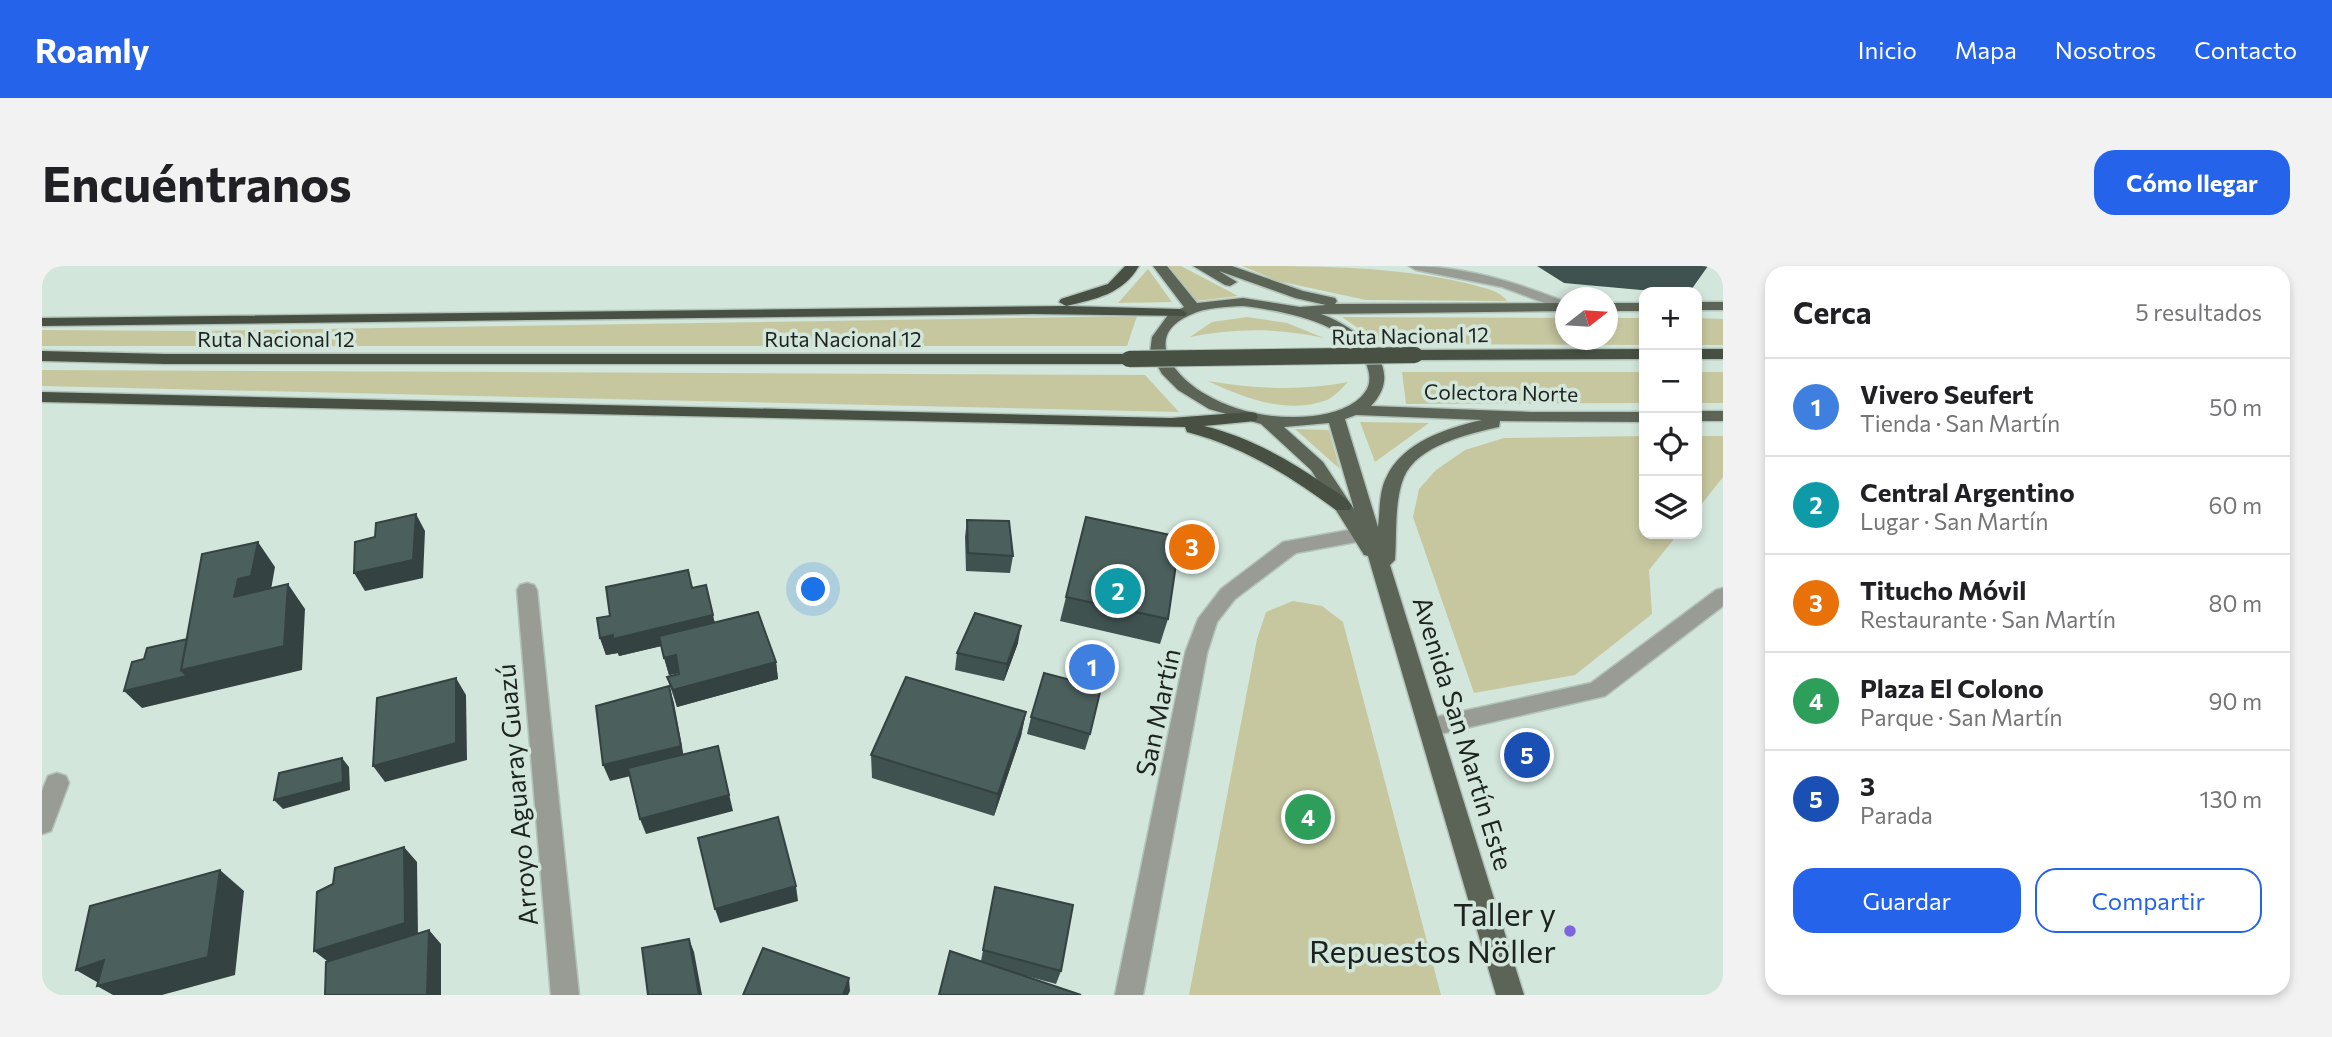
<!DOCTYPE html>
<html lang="es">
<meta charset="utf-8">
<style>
:root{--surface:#fff;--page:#f2f2f2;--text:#202124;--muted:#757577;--line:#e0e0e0;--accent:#2563eb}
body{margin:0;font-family:Commissioner,sans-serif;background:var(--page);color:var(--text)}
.controls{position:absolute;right:21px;top:21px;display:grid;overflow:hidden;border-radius:14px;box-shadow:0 4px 10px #0003}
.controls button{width:63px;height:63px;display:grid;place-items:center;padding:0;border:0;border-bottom:2px solid var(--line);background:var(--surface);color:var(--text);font:35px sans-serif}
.compass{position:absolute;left:1513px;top:21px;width:63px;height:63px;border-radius:50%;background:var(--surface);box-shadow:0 4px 10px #0003;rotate:73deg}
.you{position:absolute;left:772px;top:324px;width:24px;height:24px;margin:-18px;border:5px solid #fff;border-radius:50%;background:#1a73e8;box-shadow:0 0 0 10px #1a73e833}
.badge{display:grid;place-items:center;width:46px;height:46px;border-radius:50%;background:var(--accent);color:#fff;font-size:23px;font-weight:700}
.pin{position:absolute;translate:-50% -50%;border:4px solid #fff;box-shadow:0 2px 7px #0006}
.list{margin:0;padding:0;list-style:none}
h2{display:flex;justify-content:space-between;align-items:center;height:91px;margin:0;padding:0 28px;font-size:30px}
h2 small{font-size:23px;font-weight:400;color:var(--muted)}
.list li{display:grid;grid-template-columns:46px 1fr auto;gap:21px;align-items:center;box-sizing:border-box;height:98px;padding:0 28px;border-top:2px solid var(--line)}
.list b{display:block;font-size:26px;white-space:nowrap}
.list p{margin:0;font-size:23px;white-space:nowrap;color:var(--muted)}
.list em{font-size:23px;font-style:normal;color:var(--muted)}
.actions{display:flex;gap:14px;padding:21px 28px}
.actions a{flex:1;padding:16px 0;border:2px solid var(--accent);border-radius:21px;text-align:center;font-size:24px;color:var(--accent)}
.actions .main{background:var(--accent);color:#fff}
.icon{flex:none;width:38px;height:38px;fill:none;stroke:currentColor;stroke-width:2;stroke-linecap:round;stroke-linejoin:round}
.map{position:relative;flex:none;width:1681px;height:729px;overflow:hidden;border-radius:21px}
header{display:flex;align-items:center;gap:42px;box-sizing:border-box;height:98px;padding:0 35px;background:var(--accent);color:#fff}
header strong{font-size:33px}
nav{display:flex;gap:38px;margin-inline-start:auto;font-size:24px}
.intro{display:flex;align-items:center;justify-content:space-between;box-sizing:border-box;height:168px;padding:0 42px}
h1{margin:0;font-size:49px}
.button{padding:18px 32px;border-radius:21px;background:var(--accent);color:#fff;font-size:24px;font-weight:700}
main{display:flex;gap:42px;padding:0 42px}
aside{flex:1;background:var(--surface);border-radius:21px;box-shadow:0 4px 10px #0003}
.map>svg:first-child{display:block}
.green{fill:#c6c79f}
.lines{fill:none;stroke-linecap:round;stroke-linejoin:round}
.minor-casing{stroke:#b2c3b9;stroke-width:3}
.major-casing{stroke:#b2c3b9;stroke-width:3}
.highway-casing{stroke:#b2c3b9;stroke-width:3}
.minor{fill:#989c95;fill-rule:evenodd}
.major{fill:#5c6457;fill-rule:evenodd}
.highway{fill:#475042;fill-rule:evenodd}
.highway-bridge-casing{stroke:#b2c3b9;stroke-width:18;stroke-linecap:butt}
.highway-bridge{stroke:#475042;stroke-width:16}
.wall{fill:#405250}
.shaded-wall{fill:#344241}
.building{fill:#4b5f5d;stroke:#344241;stroke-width:2}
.poi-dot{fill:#7f64df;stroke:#d3e6db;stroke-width:2.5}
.labels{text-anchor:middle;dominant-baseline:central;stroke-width:7;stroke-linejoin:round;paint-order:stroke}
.far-street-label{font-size:21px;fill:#1d2420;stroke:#d3e6db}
.street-label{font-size:26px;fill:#1d2420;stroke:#d3e6db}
.near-poi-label{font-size:32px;fill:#1d2420;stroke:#d3e6db;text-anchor:end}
</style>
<header>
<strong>Roamly</strong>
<nav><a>Inicio</a><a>Mapa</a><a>Nosotros</a><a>Contacto</a></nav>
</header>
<div class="intro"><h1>Encuéntranos</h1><a class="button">Cómo llegar</a></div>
<main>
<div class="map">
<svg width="1681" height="729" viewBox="0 0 1681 729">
<rect width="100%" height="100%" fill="#d3e6db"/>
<path class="green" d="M 1123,0 L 1139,0 L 1196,30 L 1154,35 Z
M 1200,0 C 1278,0 1356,0 1432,19 C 1445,23 1457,24 1465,35 L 1324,34 L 1236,15 Z
M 1106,3 L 1130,36 L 1076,37 Z
M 1095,50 L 1085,80 L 0,80 L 0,64 L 156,65 Z
M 1205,51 L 1245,57 L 1282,72 C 1237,62 1193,62 1148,71 L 1170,56 Z
M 1300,51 L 1523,52 L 1524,74 L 1566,74 L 1566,52 L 1602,52 L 1602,79 L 1339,78 Z
M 1655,52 L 1681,53 L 1681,79 L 1655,79 Z
M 0,104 L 1103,109 L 1137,146 L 0,120 Z
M 1360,106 L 1602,106 L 1602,137 L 1364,138 Z
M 1655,106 L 1681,106 L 1681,137 L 1655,137 Z
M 1166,115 C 1213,123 1259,125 1306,116 C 1300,122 1292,131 1285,134 C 1245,149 1202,132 1166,115 Z
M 1318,156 L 1387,157 L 1333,196 Z
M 1253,163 L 1287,164 L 1298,203 Z
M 1602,170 L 1602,268 L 1636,268 L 1607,304 L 1610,348 L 1533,409 L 1432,427 L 1371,251 L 1377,223 L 1394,204 L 1423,184 L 1462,172 Z
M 1655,170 L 1681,170 L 1681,211 L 1655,244 Z
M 1251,335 L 1280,340 L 1301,356 L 1399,729 L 1147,729 L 1215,373 L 1224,346 Z"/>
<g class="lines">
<g class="minor-casing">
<path id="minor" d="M 1367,0 C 1422,0 1473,16 1524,36 L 1524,45 L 1460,21 L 1374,4 Z
M 1318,262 L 1325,264 L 1328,269 L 1325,274 L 1254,287 L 1193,333 L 1175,356 L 1165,387 L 1101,729 L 1073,729 L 1143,387 L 1156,353 L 1179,323 L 1241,276 Z
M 485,317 L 492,319 L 495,324 L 537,729 L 509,729 L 475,324 L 478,319 Z
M 1681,322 L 1681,340 L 1563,430 L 1389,470 L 1381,468 L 1378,461 L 1381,454 L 1389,452 L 1549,417 L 1674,324 Z
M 15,507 L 24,510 L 27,517 L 9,565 L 0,568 L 0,525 L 6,510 Z"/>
</g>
<g class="major-casing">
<path id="major" d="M 1111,0 L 1125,0 L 1155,37 L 1201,32 L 1258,41 L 1284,39 L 1253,32 L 1177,5 L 1195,16 L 1188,20 L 1183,19 L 1151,0 L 1190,0 L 1261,25 L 1293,32 L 1295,35 L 1293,38 L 1524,37 L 1524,45 L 1279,48 C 1315,61 1367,101 1329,140 L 1489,146 L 1602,146 L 1602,156 L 1458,155 L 1457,161 C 1426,168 1376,179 1362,211 C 1352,235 1355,269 1353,294 L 1348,299 L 1482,729 L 1454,729 L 1326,290 L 1322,289 L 1269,204 L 1219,158 L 1167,143 L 1136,124 L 1120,108 L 1108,86 L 1110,71 L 1126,49 L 1142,41 ZM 1201,40 C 1240,45 1311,56 1325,100 C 1328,109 1329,118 1323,126 C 1313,141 1289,148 1271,150 C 1234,154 1195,147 1163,128 C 1132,110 1100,70 1148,49 C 1165,41 1183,41 1201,40 ZM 1314,149 L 1315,149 L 1440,154 C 1405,162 1360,176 1344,212 C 1337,226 1338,245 1336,261 L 1303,153 ZM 1287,157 L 1312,243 L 1281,196 L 1242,161 Z
M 1655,36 L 1681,36 L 1681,44 L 1655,44 Z
M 1566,37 L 1602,37 L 1602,45 L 1566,45 Z
M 1655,145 L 1681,145 L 1681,155 L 1655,155 Z"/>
</g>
<g class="highway-casing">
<path id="highway" d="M 1083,0 L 1097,0 C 1081,28 1054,33 1024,40 L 1138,43 L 1145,47 L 1143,50 L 991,48 L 0,60 L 0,52 L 1024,40 L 1017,36 L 1019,33 L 1066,18 Z
M 1602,83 L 1602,93 L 1373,94 L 1365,89 L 1373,84 Z
M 1655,83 L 1681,83 L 1681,93 L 1655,93 Z
M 0,85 L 123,88 L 1087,88 L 1095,93 L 1087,98 L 123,98 L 0,95 Z
M 0,126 L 1129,152 L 1208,146 L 1214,147 L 1216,151 L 1214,155 L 1162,160 C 1207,171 1246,193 1285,220 C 1293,225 1304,231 1310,240 L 1308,244 L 1294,244 C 1248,210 1202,181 1145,166 L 1143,161 L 0,136 Z"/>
</g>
<use href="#minor" class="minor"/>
<use href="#major" class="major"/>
<use href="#highway" class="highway"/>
<g class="highway-bridge-casing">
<path id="highway-bridge" d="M 1087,93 L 1373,89"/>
</g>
<use href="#highway-bridge" class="highway-bridge"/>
</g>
<path class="wall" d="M 1495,0 L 1666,0 L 1649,24 L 1599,24 L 1522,17 Z
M 925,254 L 971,290 L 968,307 L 924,305 L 923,271 Z
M 650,322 L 673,356 L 734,396 L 736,413 L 635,441 L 625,411 L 637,408 L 637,407 L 627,409 L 619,380 L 577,390 L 576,387 L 564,389 L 558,372 L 568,350 Z
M 1024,331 L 1126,353 L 1118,378 L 1018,355 Z
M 976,377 L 962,415 L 913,404 L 915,387 Z
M 984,446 L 979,470 L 952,550 L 830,512 L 829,489 Z
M 989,451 L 1048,468 L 1043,484 L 985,468 Z
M 953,621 L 1019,705 L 1014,718 L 977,708 L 939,695 Z"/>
<path class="shaded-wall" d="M 374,248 L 383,265 L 381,312 L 323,325 L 312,307 Z
M 216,276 L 233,301 L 227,335 L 192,331 L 196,313 Z
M 246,318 L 263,343 L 260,404 L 100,442 L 82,425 L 139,404 Z
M 671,349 L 675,367 L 577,390 L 576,387 L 564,389 L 558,372 Z
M 979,360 L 976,377 L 962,415 L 965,398 Z
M 634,389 L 638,407 L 627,409 L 622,392 Z
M 734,396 L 736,413 L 635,441 L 631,424 Z
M 414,412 L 424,429 L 425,494 L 343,516 L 331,500 Z
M 627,420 L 632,437 L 643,497 L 568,515 L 561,499 Z
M 984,446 L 979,470 L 952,550 L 956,528 Z
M 676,480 L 691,545 L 604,568 L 598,553 Z
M 300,492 L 307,501 L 308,524 L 241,543 L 232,534 Z
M 362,581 L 375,596 L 376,671 L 289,698 L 272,685 Z
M 178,604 L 202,625 L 193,709 L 120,729 L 71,729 L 55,720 L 60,719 L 34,704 L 62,694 Z
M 754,620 L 756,635 L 678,657 L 673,643 Z
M 387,664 L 399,678 L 399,729 L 385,729 Z
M 647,673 L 652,686 L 660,729 L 657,729 Z
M 807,712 L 808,725 L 806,729 L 801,729 Z"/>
<path class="building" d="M 374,248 L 371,294 L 312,307 L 313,276 L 333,271 L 334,257 Z
M 1044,251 L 1138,271 L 1126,353 L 1024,331 Z
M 925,254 L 967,255 L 971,290 L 926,287 Z
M 216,276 L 209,310 L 196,313 L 192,331 L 246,318 L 242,380 L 139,404 L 160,288 Z
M 646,304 L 650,322 L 664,319 L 671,349 L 571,373 L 571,369 L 558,372 L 555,352 L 568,350 L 564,321 Z
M 716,346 L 734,396 L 631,424 L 625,411 L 637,408 L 634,389 L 622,392 L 617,370 Z
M 933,347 L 979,360 L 965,398 L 915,387 Z
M 145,373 L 139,404 L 145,410 L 82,425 L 90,396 L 102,393 L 105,382 Z
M 1002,407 L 1059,422 L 1048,468 L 989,451 Z
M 864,411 L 984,446 L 956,528 L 829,489 Z
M 414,412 L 414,477 L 331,500 L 335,432 Z
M 627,420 L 639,480 L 561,499 L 554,440 Z
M 676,480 L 687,529 L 598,553 L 586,502 Z
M 300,492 L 301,516 L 232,534 L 237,507 Z
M 736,551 L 754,620 L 673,643 L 656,572 Z
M 362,581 L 363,657 L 272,685 L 275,626 L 291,618 L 293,602 Z
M 178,604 L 166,691 L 55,720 L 62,694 L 34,704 L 48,640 Z
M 953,621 L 1031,639 L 1019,705 L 941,684 Z
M 387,664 L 385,729 L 283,729 L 284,696 Z
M 647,673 L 657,729 L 606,729 L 600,682 Z
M 721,682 L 807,712 L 801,729 L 701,729 Z
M 908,685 L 1039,729 L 897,729 Z"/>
<circle class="poi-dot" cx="1528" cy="665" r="7"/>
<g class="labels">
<g class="far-street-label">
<text transform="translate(1368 69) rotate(-1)">Ruta Nacional 12</text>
<text x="234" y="72">Ruta Nacional 12</text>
<text x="801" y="72">Ruta Nacional 12</text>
<text transform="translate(1459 126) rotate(1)">Colectora Norte</text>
</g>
<g class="street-label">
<text transform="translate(1115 446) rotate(-78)">San Martín</text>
<text transform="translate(1422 467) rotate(73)">Avenida San Martín Este</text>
<text transform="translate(474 529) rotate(-95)">Arroyo Aguaray Guazú</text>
</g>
<g class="near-poi-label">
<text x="1514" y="647">Taller y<tspan x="1514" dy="37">Repuestos Nöller</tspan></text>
</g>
</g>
</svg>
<div class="controls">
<button>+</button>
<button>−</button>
<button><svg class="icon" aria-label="locate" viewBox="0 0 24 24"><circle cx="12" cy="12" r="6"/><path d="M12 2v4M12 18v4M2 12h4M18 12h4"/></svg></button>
<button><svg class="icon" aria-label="layers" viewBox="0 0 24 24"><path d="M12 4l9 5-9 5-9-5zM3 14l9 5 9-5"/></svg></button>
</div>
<svg class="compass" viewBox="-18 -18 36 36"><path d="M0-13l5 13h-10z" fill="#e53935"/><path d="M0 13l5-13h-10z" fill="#757577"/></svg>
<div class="you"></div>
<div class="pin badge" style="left:1050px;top:401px;background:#3f7fe0">1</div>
<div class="pin badge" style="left:1076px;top:325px;background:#0f9aa8">2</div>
<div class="pin badge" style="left:1150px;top:281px;background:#e8710a">3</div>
<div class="pin badge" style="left:1266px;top:551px;background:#2e9e5b">4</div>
<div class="pin badge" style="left:1485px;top:489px;background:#1a4fb4">5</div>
</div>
<aside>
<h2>Cerca<small>5 resultados</small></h2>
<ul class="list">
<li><span class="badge" style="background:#3f7fe0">1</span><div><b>Vivero Seufert</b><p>Tienda · San Martín</p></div><em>50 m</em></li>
<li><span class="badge" style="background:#0f9aa8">2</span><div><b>Central Argentino</b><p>Lugar · San Martín</p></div><em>60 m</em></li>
<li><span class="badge" style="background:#e8710a">3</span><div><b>Titucho Móvil</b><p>Restaurante · San Martín</p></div><em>80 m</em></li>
<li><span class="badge" style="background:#2e9e5b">4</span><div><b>Plaza El Colono</b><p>Parque · San Martín</p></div><em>90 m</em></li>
<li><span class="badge" style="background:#1a4fb4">5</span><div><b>3</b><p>Parada</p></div><em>130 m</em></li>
</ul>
<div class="actions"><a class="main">Guardar</a><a>Compartir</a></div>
</aside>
</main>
